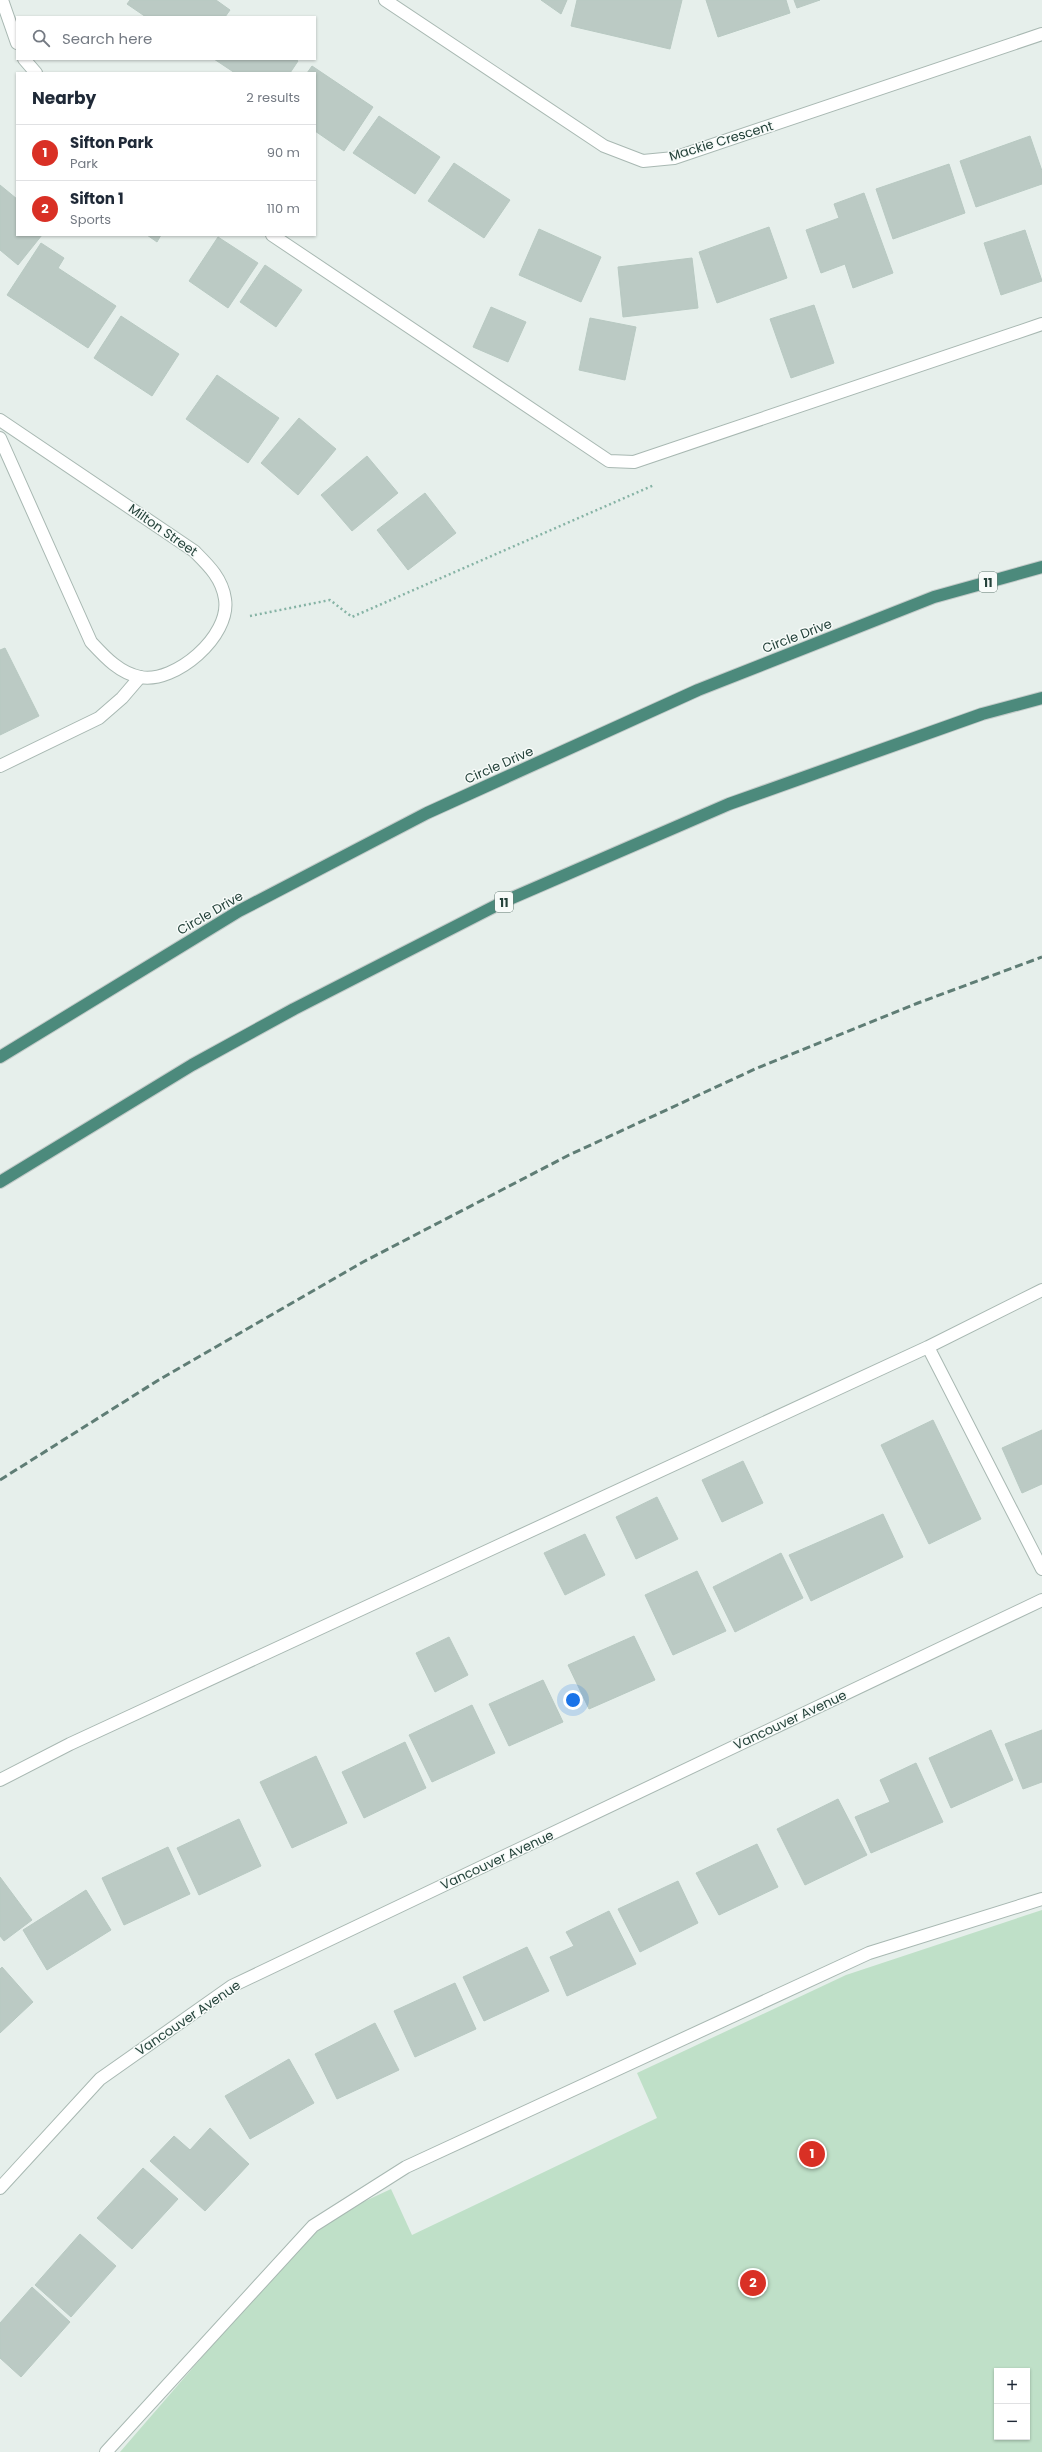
<!DOCTYPE html>
<meta charset="utf-8">
<style>
:root{--surface:#fff;--page:#f2f2f3;--text:#1f2937;--muted:#747a83;--line:#e0e1e3;--accent:#d93025}
body{margin:0;font-family:Poppins,sans-serif;background:var(--page);color:var(--text)}
.controls{position:absolute;right:12px;bottom:12px;display:grid;overflow:hidden;border-radius:0px;box-shadow:0 1px 3px #0004}
.controls button{width:36px;height:36px;display:grid;place-items:center;padding:0;border:0;border-bottom:1px solid var(--line);background:var(--surface);color:var(--text);font:20px sans-serif}
.you{position:absolute;left:573px;top:1700px;width:14px;height:14px;margin:-10px;border:3px solid #fff;border-radius:50%;background:#1a73e8;box-shadow:0 0 0 6px #1a73e833}
.badge{display:grid;place-items:center;width:26px;height:26px;border-radius:50%;background:var(--accent);color:#fff;font-size:13px;font-weight:700}
.pin{position:absolute;translate:-50% -50%;border:2px solid #fff;box-shadow:0 1px 4px #0006}
.list{margin:0;padding:0;list-style:none}
h2{display:flex;justify-content:space-between;align-items:center;height:52px;margin:0;padding:0 16px;font-size:17px}
h2 small{font-size:13px;font-weight:400;color:var(--muted)}
.list li{display:grid;grid-template-columns:26px 1fr auto;gap:12px;align-items:center;box-sizing:border-box;height:56px;padding:0 16px;border-top:1px solid var(--line)}
.list b{display:block;font-size:15px;white-space:nowrap}
.list p{margin:0;font-size:13px;white-space:nowrap;color:var(--muted)}
.list em{font-size:13px;font-style:normal;color:var(--muted)}
.icon{flex:none;width:22px;height:22px;fill:none;stroke:currentColor;stroke-width:2;stroke-linecap:round;stroke-linejoin:round}
.map{position:relative;flex:none;width:1042px;height:2452px;overflow:hidden}
.search{position:absolute;background:var(--surface);box-shadow:0 1px 3px #0004;left:16px;top:16px;width:300px;height:44px;display:flex;align-items:center;gap:10px;box-sizing:border-box;padding:0 14px;border-radius:0px;color:var(--muted);font-size:15px}
.panel{position:absolute;background:var(--surface);box-shadow:0 1px 3px #0004;left:16px;top:72px;width:300px;height:164px;border-radius:0px}
.map>svg:first-child{display:block}
.green{fill:#bfe0c8;fill-rule:evenodd}
.building{fill:#bbcac4;stroke:#b8c9c2}
.lines{fill:none;stroke-linecap:round;stroke-linejoin:round}
.service-casing{stroke:#a8b8b2;stroke-width:14}
.minor-casing{stroke:#a8b8b2;stroke-width:14}
.trunk-casing{stroke:#c2cac8;stroke-width:14}
.path{stroke:#86b3a5;stroke-width:2.5;stroke-dasharray:2 3;stroke-linecap:butt}
.service{stroke:#fff;stroke-width:12}
.minor{stroke:#fff;stroke-width:12}
.trunk{stroke:#4c8a7c;stroke-width:12}
.rail{stroke:#5f7d75;stroke-width:3;stroke-dasharray:8 4;stroke-linecap:butt}
.labels{text-anchor:middle;dominant-baseline:central;stroke-width:3;stroke-linejoin:round;paint-order:stroke}
.shield{fill:#f7fbf9;stroke:#637a73;stroke-width:1}
.shield-label{font-size:12px;font-weight:bold;fill:#24423a}
.street-label{font-size:13px;fill:#24423a;stroke:#f7fbf9}
</style>
<div class="map">
<svg width="1042" height="2452" viewBox="0 0 1042 2452">
<rect width="100%" height="100%" fill="#e6efeb"/>
<path class="green" d="M 1042,1910 L 1042,2452 L 120,2452 L 300,2244 L 348,2209 L 391,2189 L 412,2235 L 657,2118 L 637,2073 L 846,1975 ZM 997,2371 L 1027,2371 L 1027,2437 L 997,2437 Z"/>
<path class="building" d="M 130,0 L 216,0 L 230,10 L 225,17 L 146,17 L 127,4 Z
M 541,0 L 567,0 L 561,14 Z
M 577,0 L 682,0 L 670,49 L 571,26 Z
M 706,0 L 786,0 L 790,13 L 718,37 Z
M 794,0 L 820,0 L 797,8 Z
M 214,59 L 295,59 L 298,61 L 290,73 L 235,73 Z
M 312,66 L 373,107 L 344,151 L 315,131 L 315,73 L 307,73 Z
M 379,116 L 440,157 L 415,194 L 353,153 Z
M 1030,136 L 1042,171 L 1042,184 L 976,207 L 960,161 Z
M 454,163 L 510,200 L 484,238 L 428,201 Z
M 949,164 L 965,213 L 893,239 L 876,189 Z
M 0,185 L 17,199 L 17,235 L 42,235 L 18,265 L 0,250 Z
M 864,193 L 893,273 L 853,288 L 845,264 L 821,273 L 806,230 L 839,218 L 834,204 Z
M 769,227 L 787,278 L 717,303 L 699,252 Z
M 539,229 L 601,257 L 581,302 L 519,275 Z
M 1025,230 L 1042,281 L 1001,295 L 984,243 Z
M 147,235 L 161,235 L 157,242 Z
M 218,237 L 258,263 L 228,308 L 189,281 Z
M 41,243 L 64,258 L 58,268 L 116,306 L 88,348 L 7,295 Z
M 692,258 L 698,308 L 623,317 L 618,267 Z
M 265,265 L 302,290 L 276,327 L 240,302 Z
M 814,305 L 834,363 L 791,378 L 770,319 Z
M 491,307 L 526,322 L 508,362 L 473,347 Z
M 121,316 L 179,354 L 152,396 L 94,358 Z
M 590,318 L 636,327 L 625,380 L 579,370 Z
M 217,375 L 279,418 L 248,463 L 186,419 Z
M 299,418 L 336,449 L 298,495 L 261,463 Z
M 367,456 L 398,493 L 352,531 L 321,495 Z
M 425,493 L 456,533 L 408,570 L 377,530 Z
M 5,648 L 39,716 L 0,735 L 0,650 Z
M 933,1420 L 981,1519 L 929,1544 L 881,1445 Z
M 1042,1430 L 1042,1484 L 1022,1493 L 1002,1448 Z
M 743,1461 L 763,1503 L 722,1522 L 702,1480 Z
M 657,1497 L 678,1539 L 636,1559 L 616,1517 Z
M 883,1514 L 903,1557 L 811,1601 L 789,1555 Z
M 585,1534 L 605,1575 L 565,1595 L 544,1553 Z
M 781,1553 L 803,1598 L 735,1632 L 713,1587 Z
M 697,1571 L 726,1631 L 673,1655 L 645,1595 Z
M 634,1636 L 655,1680 L 589,1709 L 568,1665 Z
M 449,1637 L 468,1675 L 435,1692 L 416,1653 Z
M 543,1680 L 563,1722 L 509,1746 L 489,1704 Z
M 472,1705 L 495,1753 L 432,1782 L 409,1735 Z
M 991,1730 L 1013,1780 L 951,1808 L 929,1758 Z
M 1042,1730 L 1042,1782 L 1023,1789 L 1005,1744 Z
M 405,1742 L 426,1788 L 364,1818 L 342,1772 Z
M 316,1756 L 347,1823 L 292,1848 L 260,1782 Z
M 916,1763 L 943,1822 L 871,1853 L 855,1817 L 890,1802 L 880,1780 Z
M 838,1799 L 867,1855 L 805,1885 L 777,1829 Z
M 239,1819 L 261,1866 L 199,1895 L 177,1848 Z
M 757,1844 L 778,1887 L 719,1915 L 696,1873 Z
M 168,1847 L 190,1894 L 124,1925 L 102,1878 Z
M 0,1877 L 32,1920 L 4,1941 L 0,1936 Z
M 678,1881 L 698,1923 L 640,1952 L 618,1909 Z
M 86,1890 L 111,1930 L 47,1970 L 23,1930 Z
M 609,1911 L 636,1964 L 567,1996 L 550,1957 L 574,1946 L 566,1932 Z
M 527,1947 L 549,1991 L 484,2021 L 463,1977 Z
M 2,1967 L 33,2002 L 0,2033 L 0,1969 Z
M 455,1983 L 476,2029 L 415,2057 L 394,2011 Z
M 375,2023 L 399,2070 L 337,2099 L 315,2054 Z
M 289,2059 L 314,2103 L 250,2139 L 225,2096 Z
M 210,2128 L 249,2164 L 205,2211 L 150,2161 L 174,2136 L 190,2150 Z
M 143,2168 L 178,2199 L 132,2249 L 97,2218 Z
M 80,2234 L 116,2266 L 71,2317 L 35,2285 Z
M 32,2287 L 70,2322 L 21,2377 L 0,2358 L 0,2323 Z"/>
<g class="lines">
<g class="service-casing">
<path id="service" d="M 2,0 L 17,43
M 24,59 L 36,73
M 272,235 L 609,461 L 634,462 L 1042,324
M 0,766 L 99,718 L 122,698 L 140,677
M 928,1347 L 1042,1569
M 0,1780 L 70,1744 L 928,1347 L 1042,1290
M 106,2452 L 313,2226 L 406,2167 L 869,1953 L 1042,1899"/>
</g>
<g class="minor-casing">
<path id="minor" d="M 385,0 L 604,146 L 643,161 L 674,158 L 1042,34
M 0,420 L 194,551 C 208,565 222,578 225,599 C 231,636 175,684 140,677 C 119,673 104,656 91,642 L 0,438
M 0,2188 L 100,2079 L 232,1986 L 1042,1600"/>
</g>
<g class="trunk-casing">
<path id="trunk" d="M 0,1057 L 239,911 L 427,813 L 698,690 L 934,597 L 1042,567
M 0,1182 L 192,1065 L 294,1009 L 505,901 L 729,804 L 982,714 L 1042,698"/>
</g>
<path class="path" d="M 250,616 L 330,600 L 352,617 L 654,485"/>
<use href="#service" class="service"/>
<use href="#minor" class="minor"/>
<use href="#trunk" class="trunk"/>
<path class="rail" d="M 0,1480 L 157,1381 L 363,1262 L 569,1155 L 755,1069 L 918,1003 L 1042,957"/>
</g>
<g class="labels">
<g class="shield">
<rect x="979" y="572" width="18" height="20" rx="3"/>
<rect x="495" y="892" width="18" height="20" rx="3"/>
</g>
<g class="shield-label">
<text x="988" y="582">11</text>
<text x="504" y="902">11</text>
</g>
<g class="street-label">
<text transform="translate(721 141) rotate(-17)">Mackie Crescent</text>
<text transform="translate(163 530) rotate(35)">Milton Street</text>
<text transform="translate(797 636) rotate(-21)">Circle Drive</text>
<text transform="translate(499 765) rotate(-24)">Circle Drive</text>
<text transform="translate(210 913) rotate(-30)">Circle Drive</text>
<text transform="translate(790 1720) rotate(-25)">Vancouver Avenue</text>
<text transform="translate(497 1860) rotate(-25)">Vancouver Avenue</text>
<text transform="translate(188 2018) rotate(-34)">Vancouver Avenue</text>
</g>
</g>
</svg>
<div class="controls">
<button>+</button>
<button>−</button>
</div>
<div class="you"></div>
<div class="pin badge" style="left:812px;top:2154px">1</div>
<div class="pin badge" style="left:753px;top:2283px">2</div>
<div class="search"><svg class="icon" aria-label="search" viewBox="0 0 24 24"><circle cx="10" cy="10" r="6"/><path d="M15 15l6 6"/></svg>Search here</div>
<section class="panel">
<h2>Nearby<small>2 results</small></h2>
<ul class="list">
<li><span class="badge">1</span><div><b>Sifton Park</b><p>Park</p></div><em>90 m</em></li>
<li><span class="badge">2</span><div><b>Sifton 1</b><p>Sports</p></div><em>110 m</em></li>
</ul>
</section>
</div>
